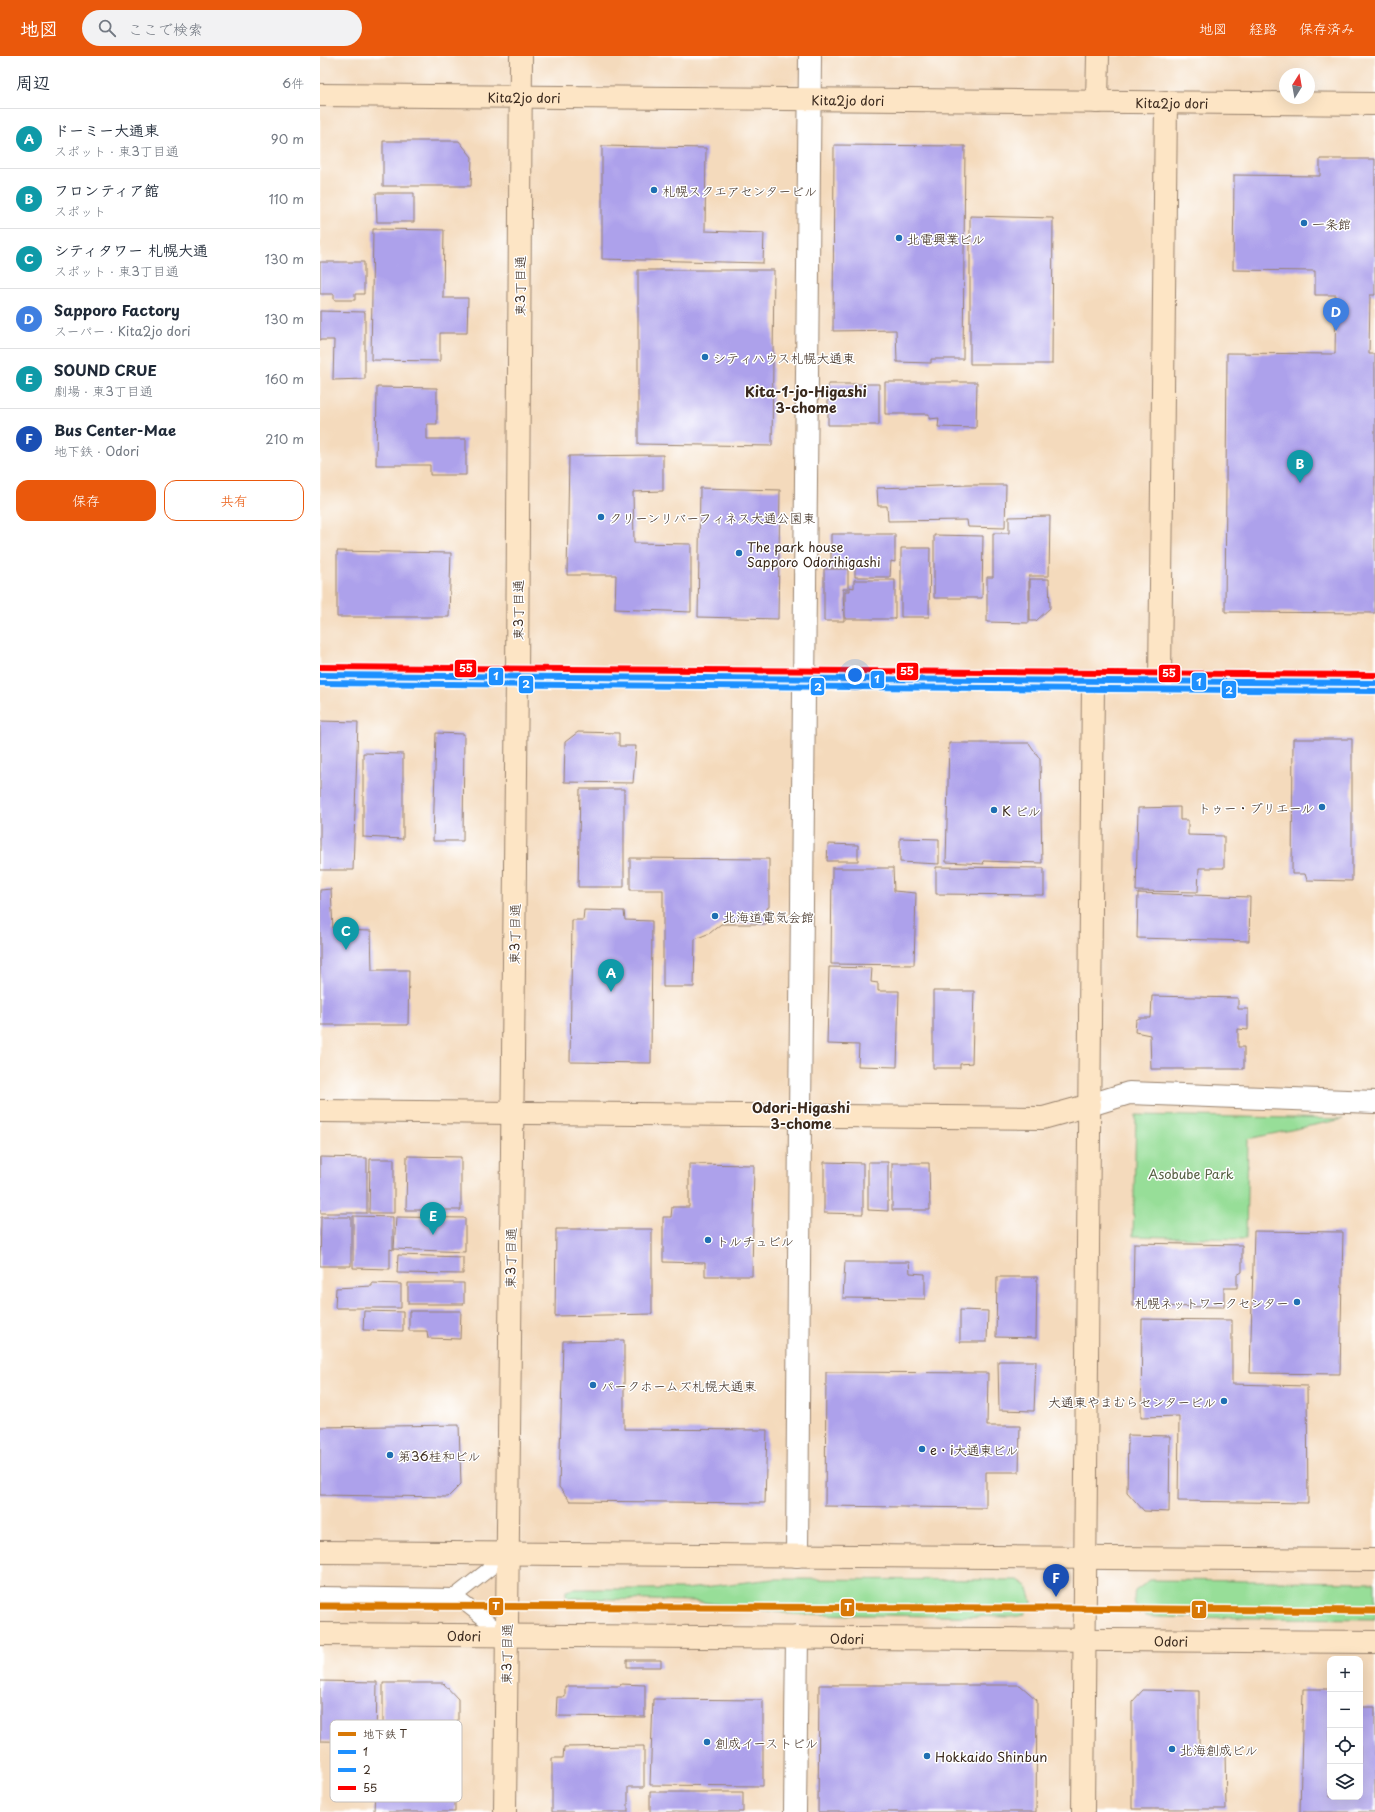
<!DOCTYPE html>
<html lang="ja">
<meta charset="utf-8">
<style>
:root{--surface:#fff;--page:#f2f2f3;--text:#1f2937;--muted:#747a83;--line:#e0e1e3;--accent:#ea580c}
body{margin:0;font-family:"Playpen Sans","Klee One",sans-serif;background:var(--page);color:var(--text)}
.controls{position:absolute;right:12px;bottom:12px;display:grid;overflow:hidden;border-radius:8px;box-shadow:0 4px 16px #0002}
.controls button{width:36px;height:36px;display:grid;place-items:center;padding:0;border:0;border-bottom:1px solid var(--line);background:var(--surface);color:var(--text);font:20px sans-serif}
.compass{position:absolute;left:959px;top:12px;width:36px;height:36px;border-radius:50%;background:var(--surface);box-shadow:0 4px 16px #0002;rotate:11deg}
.you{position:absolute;left:535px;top:619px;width:14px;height:14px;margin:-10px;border:3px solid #fff;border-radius:50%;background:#1a73e8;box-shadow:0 0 0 6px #1a73e833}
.badge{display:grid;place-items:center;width:26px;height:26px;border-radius:50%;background:var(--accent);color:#fff;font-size:13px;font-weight:700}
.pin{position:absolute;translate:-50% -33px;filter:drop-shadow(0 1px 2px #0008)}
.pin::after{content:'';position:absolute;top:21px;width:14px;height:12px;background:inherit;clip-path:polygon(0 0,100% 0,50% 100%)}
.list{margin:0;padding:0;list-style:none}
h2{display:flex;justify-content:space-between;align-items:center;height:52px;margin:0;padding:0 16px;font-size:17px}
h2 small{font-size:13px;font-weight:400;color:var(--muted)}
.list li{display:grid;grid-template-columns:26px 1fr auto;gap:12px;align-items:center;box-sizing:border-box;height:60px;padding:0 16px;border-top:1px solid var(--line)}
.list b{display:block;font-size:15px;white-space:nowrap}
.list p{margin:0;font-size:13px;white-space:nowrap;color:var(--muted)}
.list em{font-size:13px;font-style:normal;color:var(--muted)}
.actions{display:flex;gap:8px;padding:12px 16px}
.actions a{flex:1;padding:9px 0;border:1px solid var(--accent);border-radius:12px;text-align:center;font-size:14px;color:var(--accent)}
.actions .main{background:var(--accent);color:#fff}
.icon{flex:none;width:22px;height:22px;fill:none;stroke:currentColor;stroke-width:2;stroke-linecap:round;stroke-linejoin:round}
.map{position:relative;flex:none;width:1055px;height:1756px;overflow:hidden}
header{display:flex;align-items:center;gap:24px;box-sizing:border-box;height:56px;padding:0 20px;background:var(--accent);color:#fff}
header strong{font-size:19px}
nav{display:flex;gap:22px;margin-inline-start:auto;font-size:14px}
.search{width:280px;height:36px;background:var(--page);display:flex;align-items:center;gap:10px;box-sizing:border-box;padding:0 14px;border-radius:22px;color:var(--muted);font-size:15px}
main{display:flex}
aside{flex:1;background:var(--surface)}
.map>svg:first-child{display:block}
.green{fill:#97de98;stroke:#69845b}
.building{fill:#ada1eb}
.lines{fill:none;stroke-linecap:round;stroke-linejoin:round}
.lane-casing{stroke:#98826d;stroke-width:16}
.street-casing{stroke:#98826d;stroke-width:24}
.secondary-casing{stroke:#98826d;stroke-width:24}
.highway-casing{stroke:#98826d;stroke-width:24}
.lane{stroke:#fff;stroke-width:14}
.street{stroke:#fff;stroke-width:22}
.secondary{stroke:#fde5c5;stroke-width:22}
.highway{stroke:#f9bf6d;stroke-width:22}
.bus-1-casing{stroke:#fff;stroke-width:9}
.bus-2-casing{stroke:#fff;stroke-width:9}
.bus-3-casing{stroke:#fff;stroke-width:9}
.bus-1{stroke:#1e90ff;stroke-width:6}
.bus-2{stroke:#1e90ff;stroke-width:6}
.bus-3{stroke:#f00;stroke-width:6}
.metro-1-casing{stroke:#fff;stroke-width:10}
.metro-1{stroke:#d87806;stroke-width:7}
.poi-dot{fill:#1f6fb2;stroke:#fff;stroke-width:1.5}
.labels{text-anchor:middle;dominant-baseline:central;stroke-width:3;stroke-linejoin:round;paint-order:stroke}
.street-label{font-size:13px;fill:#3b2a1e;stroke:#fff}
.poi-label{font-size:13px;fill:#3b2a1e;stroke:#fff;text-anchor:start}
.park-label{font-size:13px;fill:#576043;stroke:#fff}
.neighbourhood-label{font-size:14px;font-weight:bold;fill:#3b2a1e;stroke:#fff}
.key{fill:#fff;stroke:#c4bfbc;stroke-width:1}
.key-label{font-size:11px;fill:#3b2a1e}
.line-badge{stroke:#fff;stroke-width:1.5}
.badge-label{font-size:11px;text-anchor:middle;font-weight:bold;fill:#fff}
</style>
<header>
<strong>地図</strong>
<div class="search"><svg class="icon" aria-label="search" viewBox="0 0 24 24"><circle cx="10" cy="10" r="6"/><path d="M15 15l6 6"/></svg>ここで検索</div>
<nav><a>地図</a><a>経路</a><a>保存済み</a></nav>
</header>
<main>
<aside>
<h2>周辺<small>6件</small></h2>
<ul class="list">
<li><span class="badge" style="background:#0f9aa8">A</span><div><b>ドーミー大通東</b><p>スポット · 東3丁目通</p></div><em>90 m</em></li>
<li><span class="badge" style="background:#0f9aa8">B</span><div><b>フロンティア館</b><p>スポット</p></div><em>110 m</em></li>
<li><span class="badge" style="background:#0f9aa8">C</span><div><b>シティタワー 札幌大通</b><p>スポット · 東3丁目通</p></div><em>130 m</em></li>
<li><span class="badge" style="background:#3f7fe0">D</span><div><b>Sapporo Factory</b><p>スーパー · Kita2jo dori</p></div><em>130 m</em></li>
<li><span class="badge" style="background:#0f9aa8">E</span><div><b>SOUND CRUE</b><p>劇場 · 東3丁目通</p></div><em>160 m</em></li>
<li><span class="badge" style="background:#1a4fb4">F</span><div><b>Bus Center-Mae</b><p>地下鉄 · Odori</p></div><em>210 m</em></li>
</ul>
<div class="actions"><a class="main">保存</a><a>共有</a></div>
</aside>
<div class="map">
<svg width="1055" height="1756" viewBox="0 0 1055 1756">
<rect width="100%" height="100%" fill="#fff"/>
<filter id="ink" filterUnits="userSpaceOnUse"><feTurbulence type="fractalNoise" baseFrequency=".025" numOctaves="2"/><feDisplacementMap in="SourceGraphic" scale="8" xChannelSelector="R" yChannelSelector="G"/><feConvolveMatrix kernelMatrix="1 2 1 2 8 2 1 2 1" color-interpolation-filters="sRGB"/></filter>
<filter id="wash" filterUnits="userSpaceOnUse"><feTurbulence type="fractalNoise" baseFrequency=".012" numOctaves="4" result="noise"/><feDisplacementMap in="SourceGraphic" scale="16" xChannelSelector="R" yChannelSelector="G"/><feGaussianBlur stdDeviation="0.9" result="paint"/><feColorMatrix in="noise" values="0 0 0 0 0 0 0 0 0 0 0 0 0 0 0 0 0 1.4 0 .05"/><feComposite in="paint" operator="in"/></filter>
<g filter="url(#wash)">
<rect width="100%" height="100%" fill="#f4dabc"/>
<path class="green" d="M 816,1059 L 1023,1063 L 928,1083 L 926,1183 L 813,1180 Z
M 453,1523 L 698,1524 L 707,1530 L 712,1546 L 704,1559 L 693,1561 L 473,1558 L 373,1545 L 249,1542 L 246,1540 L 246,1535 L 254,1533 L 366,1533 Z
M 830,1524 L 1055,1526 L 1055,1563 L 831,1561 C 817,1559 812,1547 815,1535 Z"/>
<g id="blocks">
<path class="building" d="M 63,85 L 139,85 L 152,101 L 151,130 L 63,130 Z
M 514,89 L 645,90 L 643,303 L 611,303 L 611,307 L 577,306 L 576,274 L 513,275 Z
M 282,90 L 386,92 L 385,175 L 444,177 L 443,207 L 282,203 Z
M 1000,103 L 1055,103 L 1055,239 L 1050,239 L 1049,298 L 1055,298 L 1055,557 L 905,556 L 907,297 L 1015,298 L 1016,239 L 995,239 L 995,215 L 913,214 L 914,119 L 1000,120 Z
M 56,137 L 94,137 L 94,166 L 57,166 Z
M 650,160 L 733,162 L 732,308 L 650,308 Z
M 53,173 L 124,174 L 123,242 L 148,242 L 147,277 L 120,277 L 120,305 L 51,304 Z
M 0,206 L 44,206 L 44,238 L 35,238 L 35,244 L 14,244 L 14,238 L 0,238 Z
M 318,214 L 454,214 L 452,390 L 318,388 Z
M 0,255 L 45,256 L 45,323 L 13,324 L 14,284 L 0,284 Z
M 565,326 L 657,326 L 656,372 L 618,371 L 619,362 L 609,363 L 609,358 L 565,358 Z
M 508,328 L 559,328 L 559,369 L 508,369 Z
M 57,331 L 117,332 L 117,368 L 107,368 L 107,383 L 146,383 L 146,419 L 110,419 L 110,409 L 56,409 Z
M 343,399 L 343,435 L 313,436 L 314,487 L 371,488 L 371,556 L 295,553 L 296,519 L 247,519 L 249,400 Z
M 649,429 L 686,429 L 685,472 L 648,471 L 647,464 L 568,465 L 567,450 L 558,450 L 557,432 Z
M 380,432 L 460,434 L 458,563 L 378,561 Z
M 730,460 L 729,520 L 709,520 L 709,567 L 667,566 L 667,521 L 673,521 L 673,477 L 689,477 L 689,461 Z
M 511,478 L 575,478 L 575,506 L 571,505 L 570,521 L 535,521 L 535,512 L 511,512 Z
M 614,479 L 663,480 L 662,542 L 614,542 Z
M 581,492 L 610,492 L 609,561 L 581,561 Z
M 17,495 L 131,497 L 129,561 L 17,561 Z
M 504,513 L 528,513 L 528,533 L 523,533 L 524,565 L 504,565 Z
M 710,523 L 729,523 L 730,552 L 716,565 L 710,565 Z
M 534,524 L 575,524 L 575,563 L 525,563 L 525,535 L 530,535 L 530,531 L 534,532 Z
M 0,665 L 38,666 L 33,814 L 0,814 Z
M 258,676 L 299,677 L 299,690 L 316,690 L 313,727 L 244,726 L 245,686 Z
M 116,677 L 144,678 L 143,785 L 113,785 Z
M 973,683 L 1032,683 L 1032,825 L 987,824 L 985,818 L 972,818 Z
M 629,687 L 709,687 L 720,703 L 722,807 L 663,805 L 664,808 L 626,806 Z
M 43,697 L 83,698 L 83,783 L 43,781 Z
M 260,733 L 304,733 L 304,831 L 258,831 Z
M 860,751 L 860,764 L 868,764 L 868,779 L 904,780 L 904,812 L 879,812 L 878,836 L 816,835 L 818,752 Z
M 580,782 L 619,783 L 619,808 L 580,806 Z
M 508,788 L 538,789 L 538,805 L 507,805 Z
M 310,802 L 449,803 L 449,851 L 447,852 L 447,868 L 401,868 L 390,877 L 375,883 L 374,931 L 343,931 L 343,834 L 310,834 Z
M 616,811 L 724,812 L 724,839 L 616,838 Z
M 512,812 L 573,812 L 574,835 L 596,837 L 594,909 L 511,908 Z
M 11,833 L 13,874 L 51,875 L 52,914 L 89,914 L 88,969 L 0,969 L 0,834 Z
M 818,837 L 930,841 L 929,885 L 817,882 Z
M 264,854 L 304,855 L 305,864 L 332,865 L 331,1007 L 250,1006 L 252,864 L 263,864 Z
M 509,911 L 552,912 L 551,926 L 558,927 L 558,935 L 579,935 L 577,1011 L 538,1010 L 539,989 L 507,988 Z
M 613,935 L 654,935 L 652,1007 L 640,1008 L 640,1012 L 613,1012 Z
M 832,940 L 918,942 L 918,953 L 928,953 L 928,974 L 918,973 L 918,991 L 924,991 L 924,1013 L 831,1013 L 830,979 L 815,976 L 816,964 L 819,962 L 831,962 Z
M 87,1100 L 141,1101 L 141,1154 L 86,1154 Z
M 0,1101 L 47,1102 L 47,1157 L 0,1157 Z
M 50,1103 L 74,1103 L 74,1157 L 49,1157 Z
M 504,1106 L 543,1107 L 543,1158 L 504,1157 Z
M 548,1106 L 568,1106 L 568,1155 L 548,1154 Z
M 572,1107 L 609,1107 L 610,1154 L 572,1154 Z
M 369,1108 L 434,1109 L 432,1220 L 385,1220 L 385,1207 L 343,1206 L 343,1161 L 351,1161 L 352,1151 L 369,1151 Z
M 33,1160 L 73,1161 L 73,1194 L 70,1193 L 70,1213 L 33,1212 Z
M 1,1161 L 31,1161 L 31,1210 L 0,1210 Z
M 76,1161 L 145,1162 L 145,1196 L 74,1193 Z
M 236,1173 L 332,1173 L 332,1258 L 235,1260 Z
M 934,1175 L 1023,1176 L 1020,1318 L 930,1317 Z
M 814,1187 L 922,1189 L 922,1216 L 917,1219 L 917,1232 L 904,1232 L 904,1251 L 813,1250 Z
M 78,1199 L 143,1201 L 143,1218 L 77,1217 Z
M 525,1206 L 589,1206 L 590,1217 L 605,1218 L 605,1243 L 523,1242 Z
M 677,1221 L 717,1221 L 716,1282 L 676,1281 Z
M 52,1227 L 81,1228 L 81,1252 L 15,1252 L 16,1232 L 52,1230 Z
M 88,1227 L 144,1227 L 144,1248 L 88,1248 Z
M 640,1254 L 668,1255 L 667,1286 L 640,1286 Z
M 44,1255 L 83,1256 L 83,1275 L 43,1274 Z
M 89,1255 L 141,1255 L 140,1283 L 108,1282 L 107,1275 L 89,1275 Z
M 822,1263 L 912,1264 L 912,1328 L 987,1330 L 988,1447 L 858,1445 L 859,1360 L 821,1361 Z
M 304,1284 L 304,1373 L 447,1374 L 445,1447 L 250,1445 L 239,1431 L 243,1285 Z
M 678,1305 L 716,1305 L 714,1355 L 679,1354 Z
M 506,1316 L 668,1317 L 667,1370 L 700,1370 L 699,1416 L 666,1416 L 666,1452 L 505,1450 Z
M 139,1369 L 141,1428 L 128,1441 L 0,1439 L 0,1371 Z
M 808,1379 L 850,1380 L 849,1456 L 824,1455 L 807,1436 Z
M 307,1604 L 341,1604 L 341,1611 L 307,1611 Z
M 0,1625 L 57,1626 L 56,1686 L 0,1685 Z
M 63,1627 L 123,1627 L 138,1643 L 138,1684 L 63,1682 Z
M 301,1628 L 325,1629 L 325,1661 L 236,1660 L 237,1641 L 245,1641 L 245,1630 L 300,1630 Z
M 499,1629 L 700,1629 L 717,1644 L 716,1756 L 498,1756 Z
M 983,1633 L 1010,1633 L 1010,1741 L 1040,1741 L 1040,1651 L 1055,1651 L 1055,1756 L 980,1756 Z
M 823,1634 L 879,1635 L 879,1693 L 905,1694 L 906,1753 L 812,1753 L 812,1646 Z
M 333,1643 L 443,1644 L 443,1730 L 330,1729 Z
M 324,1690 L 324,1731 L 308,1731 L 308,1756 L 232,1756 L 232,1702 L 243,1702 L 244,1691 Z
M 56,1708 L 135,1708 L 135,1756 L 54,1756 Z
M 330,1736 L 423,1736 L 423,1756 L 330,1756 Z"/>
</g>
</g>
<g filter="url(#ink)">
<use href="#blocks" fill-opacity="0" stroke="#98826d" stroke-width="1"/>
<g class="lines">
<g class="lane-casing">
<path id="lane" d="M 0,1538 L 135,1540 L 186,1580
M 135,1540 L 187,1499"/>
</g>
<g class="street-casing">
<path id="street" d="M 770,1049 L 809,1037 L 1055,1046
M 477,1500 L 480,1060 L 490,0
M 475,1756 L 477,1581"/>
</g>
<g class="secondary-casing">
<g id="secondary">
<path id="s1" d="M 0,39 L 1055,48"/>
<path d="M 777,46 L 778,0"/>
<path d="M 840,625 L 846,46"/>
<path d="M 0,1055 L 723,1062 L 770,1049"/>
<path d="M 0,1496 L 1055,1504"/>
<path id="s2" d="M 0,1578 L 1055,1586"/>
<path d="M 185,1756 L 197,621 L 201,0"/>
<path d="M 763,1756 L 773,625"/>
</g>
</g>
<g class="highway-casing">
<path id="highway" d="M 0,619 L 1055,627"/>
</g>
<use href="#lane" class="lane"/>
<use href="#street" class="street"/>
<use href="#secondary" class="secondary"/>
<use href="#highway" class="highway"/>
<g class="bus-1-casing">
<path id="bus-1" d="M 0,619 L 1055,627"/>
</g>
<g class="bus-2-casing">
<path id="bus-2" d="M 0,627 L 1055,635"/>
</g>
<g class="bus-3-casing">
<path id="bus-3" d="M 0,611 L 1055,619"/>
</g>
<use href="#bus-1" class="bus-1"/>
<use href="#bus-2" class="bus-2"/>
<use href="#bus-3" class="bus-3"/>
<g class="metro-1-casing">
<path id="metro-1" d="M 0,1550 L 736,1552 L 1055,1555"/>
</g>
<use href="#metro-1" class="metro-1"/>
</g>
</g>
<g class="poi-dot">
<circle cx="334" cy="134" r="4"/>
<circle cx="984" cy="167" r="4"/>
<circle cx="579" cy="182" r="4"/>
<circle cx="385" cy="301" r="4"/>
<circle cx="281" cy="461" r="4"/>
<circle cx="419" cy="497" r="4"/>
<circle cx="1002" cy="751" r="4"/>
<circle cx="674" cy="754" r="4"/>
<circle cx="395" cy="860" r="4"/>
<circle cx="388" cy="1184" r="4"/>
<circle cx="977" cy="1246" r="4"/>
<circle cx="273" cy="1329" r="4"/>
<circle cx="904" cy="1345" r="4"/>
<circle cx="602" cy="1393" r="4"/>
<circle cx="70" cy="1399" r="4"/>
<circle cx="387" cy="1686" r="4"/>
<circle cx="852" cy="1693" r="4"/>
<circle cx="607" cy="1700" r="4"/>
</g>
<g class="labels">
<g class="street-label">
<text stroke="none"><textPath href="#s1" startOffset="204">Kita2jo dori</textPath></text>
<text stroke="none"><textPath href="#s1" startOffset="528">Kita2jo dori</textPath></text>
<text stroke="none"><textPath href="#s1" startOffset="852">Kita2jo dori</textPath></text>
<text transform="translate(199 230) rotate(-90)">東3丁目通</text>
<text transform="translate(197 554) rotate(-90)">東3丁目通</text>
<text transform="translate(194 878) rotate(-89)">東3丁目通</text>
<text transform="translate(190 1202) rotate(-89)">東3丁目通</text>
<text stroke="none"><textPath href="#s2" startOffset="144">Odori</textPath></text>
<text stroke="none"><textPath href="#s2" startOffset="527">Odori</textPath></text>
<text stroke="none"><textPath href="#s2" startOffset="851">Odori</textPath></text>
<text transform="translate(186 1598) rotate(-89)">東3丁目通</text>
</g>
<g class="poi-label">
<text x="342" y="134">札幌スクエアセンタービル</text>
<text x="992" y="167">一条館</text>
<text x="587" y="182">北電興業ビル</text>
<text x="393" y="301">シティハウス札幌大通東</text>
<text x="289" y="461">クリーンリバーフィネス大通公園東</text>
<text x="427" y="490">The park house<tspan x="427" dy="15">Sapporo Odorihigashi</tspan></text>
<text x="994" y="751" text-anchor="end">トゥー・プリエール</text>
<text x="682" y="754">K ビル</text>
<text x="403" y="860">北海道電気会館</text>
<text x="396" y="1184">トルチュビル</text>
<text x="969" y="1246" text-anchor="end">札幌ネットワークセンター</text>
<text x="281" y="1329">パークホームズ札幌大通東</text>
<text x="896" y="1345" text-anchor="end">大通東やまむらセンタービル</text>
<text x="610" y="1393">e・i大通東ビル</text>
<text x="78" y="1399">第36桂和ビル</text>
<text x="395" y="1686">創成イーストビル</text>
<text x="860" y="1693">北海創成ビル</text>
<text x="615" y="1700">Hokkaido Shinbun</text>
</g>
<g class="park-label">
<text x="871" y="1117">Asobube Park</text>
</g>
<g class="neighbourhood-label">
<text x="486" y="335">Kita-1-jo-Higashi<tspan x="486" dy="16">3-chome</tspan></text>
<text x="481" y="1051">Odori-Higashi<tspan x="481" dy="16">3-chome</tspan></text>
</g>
</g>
<rect x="10" y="1664" width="132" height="82" rx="6" class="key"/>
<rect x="18" y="1676" width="18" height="4" fill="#d87806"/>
<rect x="18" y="1694" width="18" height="4" fill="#1e90ff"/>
<rect x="18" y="1712" width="18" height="4" fill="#1e90ff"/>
<rect x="18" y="1730" width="18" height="4" fill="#f00"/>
<g class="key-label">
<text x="43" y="1682">地下鉄 T</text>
<text x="43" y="1700">1</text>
<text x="43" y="1718">2</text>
<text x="43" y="1736">55</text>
</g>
<g class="line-badge">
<rect x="134" y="603" width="23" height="19" rx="4" fill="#f00"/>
<rect x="576" y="606" width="23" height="19" rx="4" fill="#f00"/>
<rect x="838" y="608" width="23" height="19" rx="4" fill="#f00"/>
<rect x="168" y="611" width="16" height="19" rx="4" fill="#1e90ff"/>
<rect x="550" y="614" width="15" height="19" rx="4" fill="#1e90ff"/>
<rect x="871" y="616" width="16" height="19" rx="4" fill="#1e90ff"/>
<rect x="198" y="619" width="16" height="19" rx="4" fill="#1e90ff"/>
<rect x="490" y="621" width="15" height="19" rx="4" fill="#1e90ff"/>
<rect x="901" y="624" width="16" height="19" rx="4" fill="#1e90ff"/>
<rect x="168" y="1541" width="16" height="19" rx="4" fill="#d87806"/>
<rect x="520" y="1542" width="15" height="19" rx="4" fill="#d87806"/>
<rect x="871" y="1544" width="16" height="19" rx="4" fill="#d87806"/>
</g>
<g class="badge-label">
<text x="146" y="616">55</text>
<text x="587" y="619">55</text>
<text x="849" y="621">55</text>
<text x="176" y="624">1</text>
<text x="557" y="627">1</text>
<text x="879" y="630">1</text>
<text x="206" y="632">2</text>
<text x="498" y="635">2</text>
<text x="909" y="638">2</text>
<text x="176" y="1554">T</text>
<text x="528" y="1555">T</text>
<text x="879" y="1557">T</text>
</g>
</svg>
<div class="controls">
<button>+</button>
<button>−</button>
<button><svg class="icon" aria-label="locate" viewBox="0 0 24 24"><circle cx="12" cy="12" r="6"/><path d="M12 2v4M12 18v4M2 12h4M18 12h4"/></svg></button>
<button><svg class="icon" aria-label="layers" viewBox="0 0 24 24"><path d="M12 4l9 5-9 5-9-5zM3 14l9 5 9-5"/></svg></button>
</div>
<svg class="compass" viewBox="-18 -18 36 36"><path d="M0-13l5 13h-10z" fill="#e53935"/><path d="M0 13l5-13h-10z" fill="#747a83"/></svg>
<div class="you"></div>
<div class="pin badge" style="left:291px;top:936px;background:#0f9aa8">A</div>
<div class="pin badge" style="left:980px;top:427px;background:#0f9aa8">B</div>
<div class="pin badge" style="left:26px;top:894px;background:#0f9aa8">C</div>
<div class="pin badge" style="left:1016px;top:275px;background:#3f7fe0">D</div>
<div class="pin badge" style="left:113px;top:1179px;background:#0f9aa8">E</div>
<div class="pin badge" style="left:736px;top:1541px;background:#1a4fb4">F</div>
</div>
</main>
